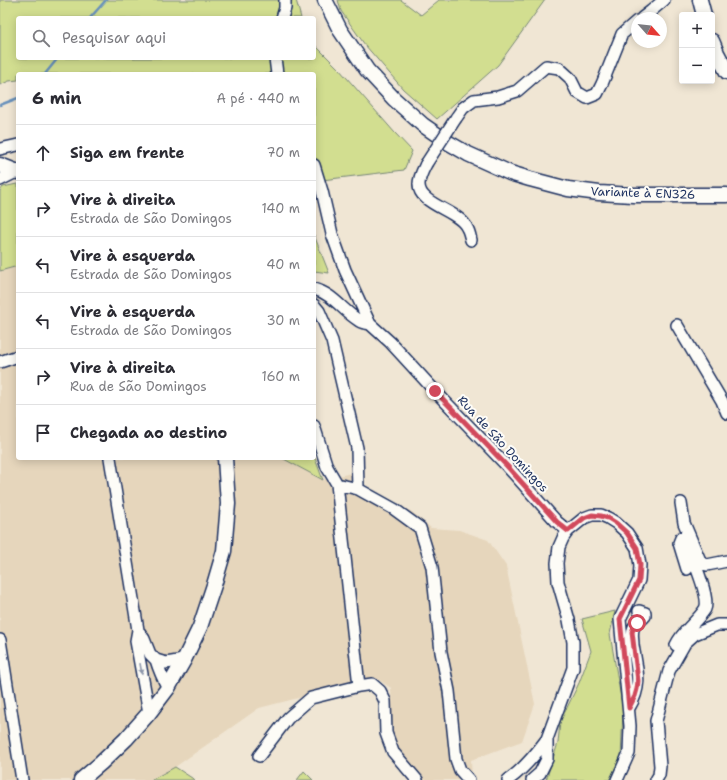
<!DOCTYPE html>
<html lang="pt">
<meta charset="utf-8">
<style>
:root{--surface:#fff;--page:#f2f2f3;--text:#2b2b33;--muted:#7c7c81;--line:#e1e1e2}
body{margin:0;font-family:"Shantell Sans",sans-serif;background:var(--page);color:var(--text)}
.controls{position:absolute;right:12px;top:12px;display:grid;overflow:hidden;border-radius:4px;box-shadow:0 2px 10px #0003}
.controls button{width:36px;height:36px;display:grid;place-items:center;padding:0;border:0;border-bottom:1px solid var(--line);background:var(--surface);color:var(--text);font:20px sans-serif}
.compass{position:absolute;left:631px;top:12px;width:36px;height:36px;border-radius:50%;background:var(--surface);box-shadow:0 2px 10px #0003;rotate:117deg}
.stop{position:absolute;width:12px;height:12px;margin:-9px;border:3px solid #d1495b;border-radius:50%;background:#fff}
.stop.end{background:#d1495b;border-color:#fff;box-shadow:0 1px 4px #0008}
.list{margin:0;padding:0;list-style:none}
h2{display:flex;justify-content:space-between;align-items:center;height:52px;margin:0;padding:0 16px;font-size:17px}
h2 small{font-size:13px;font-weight:400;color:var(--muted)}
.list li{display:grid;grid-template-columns:26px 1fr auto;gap:12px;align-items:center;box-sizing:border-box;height:56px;padding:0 16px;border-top:1px solid var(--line)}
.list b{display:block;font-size:15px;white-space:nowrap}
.list p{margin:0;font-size:13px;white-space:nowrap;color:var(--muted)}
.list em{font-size:13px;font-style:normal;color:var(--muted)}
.icon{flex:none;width:22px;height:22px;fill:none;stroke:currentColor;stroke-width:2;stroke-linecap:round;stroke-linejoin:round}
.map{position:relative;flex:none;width:727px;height:780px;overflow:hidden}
.search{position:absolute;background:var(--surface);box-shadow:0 2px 10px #0003;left:16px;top:16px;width:300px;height:44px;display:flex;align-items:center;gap:10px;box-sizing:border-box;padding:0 14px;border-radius:4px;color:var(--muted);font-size:15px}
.panel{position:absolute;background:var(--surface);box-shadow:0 2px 10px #0003;left:16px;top:72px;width:300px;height:388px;border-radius:4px}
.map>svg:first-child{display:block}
.built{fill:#e6d6bc}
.green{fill:#d2de90;stroke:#768677}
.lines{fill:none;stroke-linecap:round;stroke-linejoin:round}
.stream{stroke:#6891bc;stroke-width:2.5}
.minor-casing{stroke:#1b2f5e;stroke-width:14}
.major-casing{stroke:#1b2f5e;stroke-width:17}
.minor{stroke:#fdfcf7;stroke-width:11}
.major{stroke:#fdfcf7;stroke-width:14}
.minor-bridge-casing{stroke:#1b2f5e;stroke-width:14;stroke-linecap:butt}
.minor-bridge{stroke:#fdfcf7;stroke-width:11}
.oneway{fill:#8c96aa}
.route{stroke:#d1495b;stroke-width:5}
.labels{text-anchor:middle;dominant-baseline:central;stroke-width:4;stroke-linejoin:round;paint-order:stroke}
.street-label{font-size:12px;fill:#1b2f5e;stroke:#fdfcf7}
</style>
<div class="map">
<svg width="727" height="780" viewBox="0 0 727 780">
<rect width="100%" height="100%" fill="#f0e6d4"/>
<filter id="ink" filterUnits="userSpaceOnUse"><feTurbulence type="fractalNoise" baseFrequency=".025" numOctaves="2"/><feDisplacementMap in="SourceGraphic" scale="8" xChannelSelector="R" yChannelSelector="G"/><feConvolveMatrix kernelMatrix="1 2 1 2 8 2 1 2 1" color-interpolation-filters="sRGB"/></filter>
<g filter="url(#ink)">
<path class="built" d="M 18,266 L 18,458 L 282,458 L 323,480 L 351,473 L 366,487 L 412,512 L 431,528 L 459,530 L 488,540 L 506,566 L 535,704 L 522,741 L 471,760 L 472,780 L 421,780 L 402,757 L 392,740 L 391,688 L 376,678 L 259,708 L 175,767 L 151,780 L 0,780 L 0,271 Z"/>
<path class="green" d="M 0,0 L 296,0 L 301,18 L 18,18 L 18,58 L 314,58 L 314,44 L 339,69 L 395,133 L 412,151 L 404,170 L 314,181 L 314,74 L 18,74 L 18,80 L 9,81 L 0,85 Z
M 338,0 L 401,0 L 421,15 L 439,0 L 545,0 L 498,65 L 437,119 L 403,89 L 365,45 L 341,11 Z
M 17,184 L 18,184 L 18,266 L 0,271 L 0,191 L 3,187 Z
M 314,235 L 329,273 L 314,271 Z
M 314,456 L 323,480 L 282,458 L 314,458 Z
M 615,611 L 610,634 L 623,710 L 621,758 L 609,780 L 546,780 L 558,743 L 560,722 L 579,683 L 591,651 L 582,619 Z
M 175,767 L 195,780 L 151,780 Z
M 304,771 L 313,780 L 297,780 Z"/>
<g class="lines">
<path class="stream" d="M 90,18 L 106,0
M 45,74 L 58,58
M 0,105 L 18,98"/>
<g class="minor-casing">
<path id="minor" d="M 282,18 L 285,8 L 285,0
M 642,18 L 651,11 L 664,0
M 275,58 L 277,74
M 456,118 L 463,108 L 474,100 L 498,97 L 517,91 L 546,66 L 559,68 L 570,78 L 577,92 L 587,98 L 597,94 L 602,84 L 622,34 L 637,21
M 0,149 L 18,145
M 426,164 C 423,170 419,177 419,184 C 418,205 459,210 467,228 C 469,231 470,236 471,240
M 314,165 L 322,191 L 332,234 L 345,270 L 370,324 L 390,342 L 435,391 L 507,466 L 557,522 L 568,531
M 0,180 L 16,172
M 314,289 C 333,294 342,310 358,320 C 361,323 366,323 370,324
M 314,305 L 319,311 L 332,341 L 357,448 L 358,489
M 677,325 L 722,401 L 727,413
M 0,362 L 18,356
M 314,426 L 327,467 L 337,484 L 358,489 L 394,509 L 420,528 L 432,567 L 441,652 L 449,691 L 456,759 L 460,770 L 469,780
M 110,458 L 138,630 L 136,641 L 149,713
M 337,484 L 359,686
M 681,503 L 684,523 L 701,563 L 707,565 L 727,561
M 138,630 L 144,639 L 150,654 L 156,660 L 166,663 L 184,660
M 0,640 L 22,780
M 676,645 C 682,631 697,622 705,609 C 711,598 690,552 685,539 L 683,537 L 681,538 L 679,543 L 687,569
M 156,660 C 159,670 163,679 168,688
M 629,708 C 643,685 637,670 633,645 C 633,639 631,632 634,627 C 636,622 642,620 645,616 L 645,613 L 639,611
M 259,756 L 288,718 L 311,698 L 359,686 L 372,684 L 380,691 L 385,701 L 386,733 L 393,752 L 417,780
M 508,780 C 524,769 536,754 547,739
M 532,780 L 540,773 L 547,759 L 547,739 L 573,668 L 573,642 L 569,620 L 558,582 L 557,563 L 559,547 L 563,538 L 568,531 L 584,518 L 592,515 L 601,515 L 608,518 L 616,523 L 627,533 L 637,548 L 640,565 L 639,580 L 620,619 L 630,726 L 629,753 L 617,780
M 656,780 L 659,775 L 660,766 L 656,721 L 669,671 L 685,643 L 695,634 L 717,625 L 727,625"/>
</g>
<g class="major-casing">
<path id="major" d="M 325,0 L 340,30 L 367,70 L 394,99 L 423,125 L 449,143 L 468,154 L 510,173 L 530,179 L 568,189 L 599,193 L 633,195 L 727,195
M 700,0 L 704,15
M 712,41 L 717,53 L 727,72
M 0,165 L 18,172
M 81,780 L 101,763 L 126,739 L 149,713 L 168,688 L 184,660 L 200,627 L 214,585 L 224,551 L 228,504 L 225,458"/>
</g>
<use href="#minor" class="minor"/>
<use href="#major" class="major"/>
<g class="minor-bridge-casing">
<path id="minor-bridge" d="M 426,164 L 456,118"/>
</g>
<use href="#minor-bridge" class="minor-bridge"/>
</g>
<defs><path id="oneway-solid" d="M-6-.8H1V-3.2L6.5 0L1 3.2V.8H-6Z"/></defs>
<use class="oneway" href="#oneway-solid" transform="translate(141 669) rotate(80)"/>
</g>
<g class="lines" filter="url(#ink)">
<path class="route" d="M 435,391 L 507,466 L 557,522 L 568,531 L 584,518 L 592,515 L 601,516 L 608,518 L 616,523 L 627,533 L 637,548 L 640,565 L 639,580 L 620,619 L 629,708 L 635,696 L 637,689 L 638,681 L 632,632 L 634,627 L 637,623"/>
</g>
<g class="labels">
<g class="street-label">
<text transform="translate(643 193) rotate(2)">Variante à EN326</text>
<text transform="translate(503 444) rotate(47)">Rua de São Domingos</text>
</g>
</g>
</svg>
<div class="controls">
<button>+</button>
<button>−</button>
</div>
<svg class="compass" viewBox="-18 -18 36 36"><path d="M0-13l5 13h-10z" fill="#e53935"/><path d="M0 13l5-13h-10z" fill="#7c7c81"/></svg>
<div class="stop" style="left:637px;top:623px"></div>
<div class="stop end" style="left:435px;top:391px"></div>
<div class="search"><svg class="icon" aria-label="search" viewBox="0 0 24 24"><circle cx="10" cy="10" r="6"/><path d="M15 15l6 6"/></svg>Pesquisar aqui</div>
<section class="panel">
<h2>6 min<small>A pé · 440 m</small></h2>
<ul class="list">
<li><svg class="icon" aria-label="ahead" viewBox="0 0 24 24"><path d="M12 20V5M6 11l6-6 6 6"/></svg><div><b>Siga em frente</b></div><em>70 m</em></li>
<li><svg class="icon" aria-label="right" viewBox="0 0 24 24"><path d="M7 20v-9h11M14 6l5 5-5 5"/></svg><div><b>Vire à direita</b><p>Estrada de São Domingos</p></div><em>140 m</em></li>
<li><svg class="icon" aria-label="left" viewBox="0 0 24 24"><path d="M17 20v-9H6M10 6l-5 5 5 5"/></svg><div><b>Vire à esquerda</b><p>Estrada de São Domingos</p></div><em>40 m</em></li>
<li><svg class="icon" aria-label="left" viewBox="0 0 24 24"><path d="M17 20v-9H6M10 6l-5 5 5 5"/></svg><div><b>Vire à esquerda</b><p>Estrada de São Domingos</p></div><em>30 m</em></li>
<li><svg class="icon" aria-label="right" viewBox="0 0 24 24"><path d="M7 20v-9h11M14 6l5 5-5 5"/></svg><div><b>Vire à direita</b><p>Rua de São Domingos</p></div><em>160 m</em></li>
<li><svg class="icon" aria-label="arrive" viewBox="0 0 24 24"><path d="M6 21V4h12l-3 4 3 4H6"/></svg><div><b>Chegada ao destino</b></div></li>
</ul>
</section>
</div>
